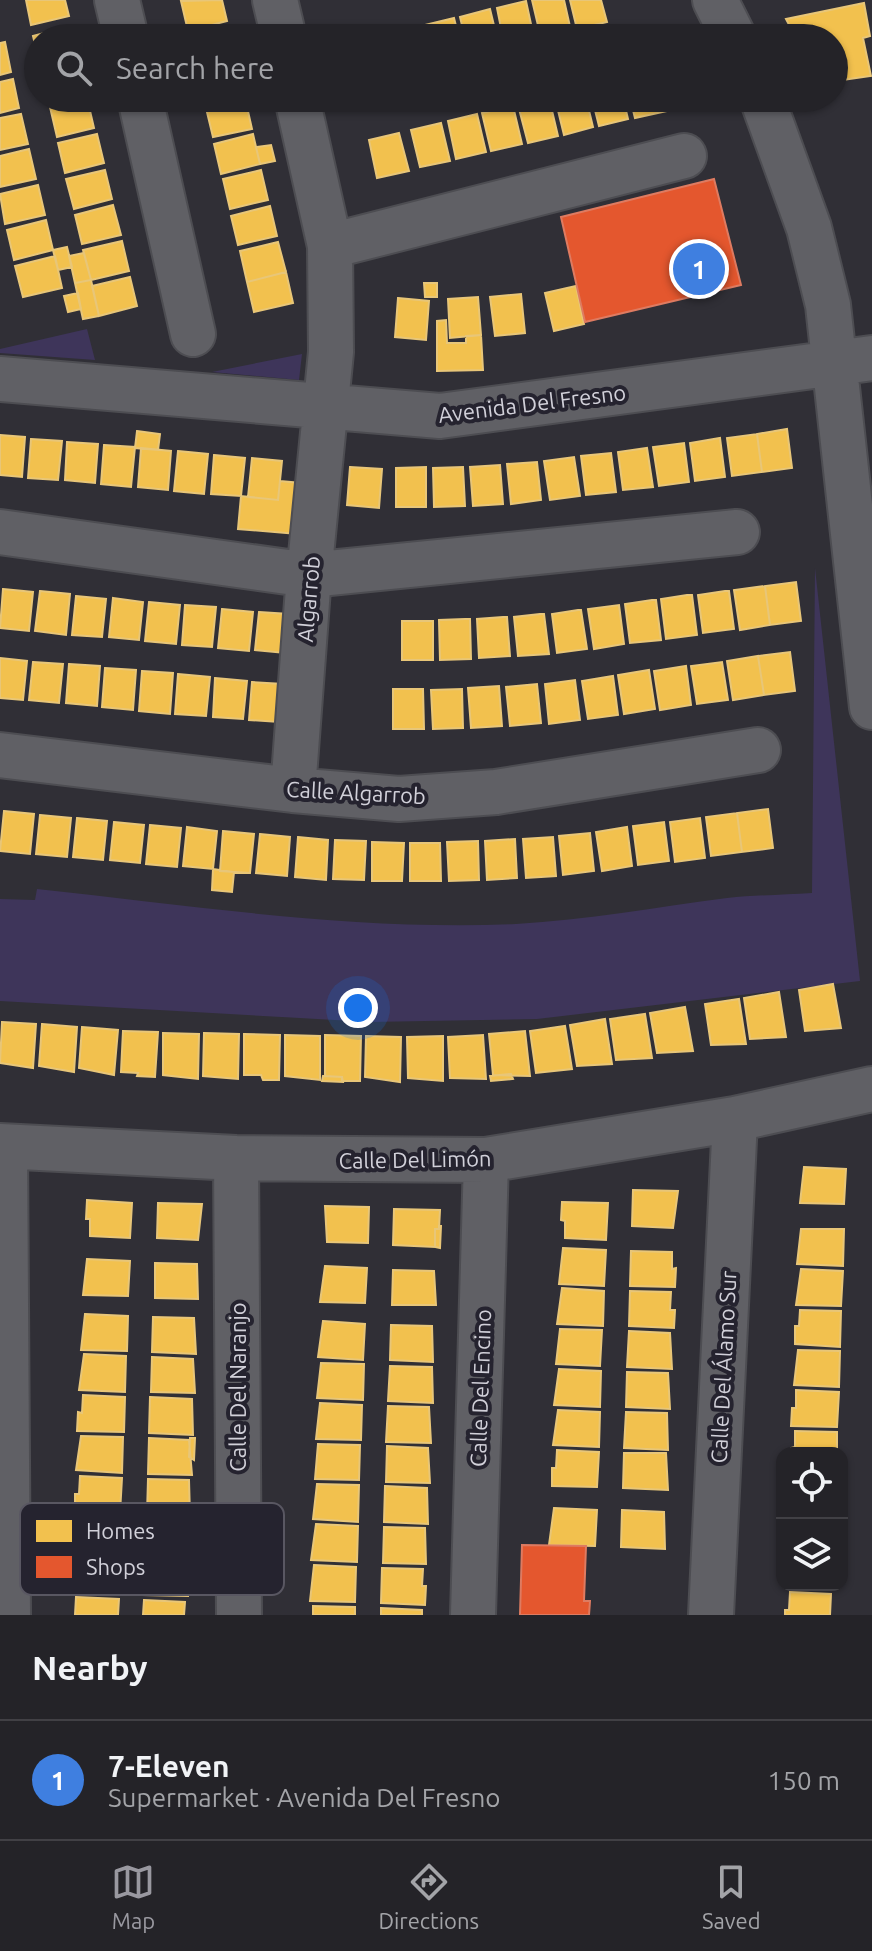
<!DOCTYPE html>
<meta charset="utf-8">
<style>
:root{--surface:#242328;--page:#302f34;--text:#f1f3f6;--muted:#a3a4a8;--line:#414045;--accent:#9998a0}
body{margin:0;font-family:Ubuntu,sans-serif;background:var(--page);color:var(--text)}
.controls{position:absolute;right:24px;bottom:24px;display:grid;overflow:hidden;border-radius:16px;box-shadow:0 2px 6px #0004}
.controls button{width:72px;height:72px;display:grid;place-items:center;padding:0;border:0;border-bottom:2px solid var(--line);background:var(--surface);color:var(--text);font:40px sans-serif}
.you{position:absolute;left:358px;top:1008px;width:28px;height:28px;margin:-20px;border:6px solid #fff;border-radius:50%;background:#1a73e8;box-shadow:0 0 0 12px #1a73e833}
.badge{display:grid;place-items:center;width:52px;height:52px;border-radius:50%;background:var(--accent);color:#fff;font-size:26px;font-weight:700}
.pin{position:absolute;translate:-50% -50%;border:4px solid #fff;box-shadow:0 2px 8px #0006}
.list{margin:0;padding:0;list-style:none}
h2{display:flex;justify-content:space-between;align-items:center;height:104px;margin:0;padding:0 32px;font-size:34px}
h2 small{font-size:26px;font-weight:400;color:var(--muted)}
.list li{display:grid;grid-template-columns:52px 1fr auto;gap:24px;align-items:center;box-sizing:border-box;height:120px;padding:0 32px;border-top:2px solid var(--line)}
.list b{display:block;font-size:30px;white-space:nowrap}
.list p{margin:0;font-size:26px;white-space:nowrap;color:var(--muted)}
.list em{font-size:26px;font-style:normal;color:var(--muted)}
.icon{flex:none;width:44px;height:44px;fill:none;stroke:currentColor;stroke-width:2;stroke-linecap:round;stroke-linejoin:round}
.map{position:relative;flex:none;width:872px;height:1615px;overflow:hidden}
.search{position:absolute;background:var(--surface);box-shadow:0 2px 6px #0004;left:24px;right:24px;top:24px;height:88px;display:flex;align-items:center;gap:20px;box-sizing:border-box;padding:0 28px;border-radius:44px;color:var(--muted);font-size:30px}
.sheet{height:224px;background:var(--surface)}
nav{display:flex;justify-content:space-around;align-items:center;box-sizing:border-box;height:112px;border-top:2px solid var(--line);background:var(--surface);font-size:22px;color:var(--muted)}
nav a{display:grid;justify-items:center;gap:4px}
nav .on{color:var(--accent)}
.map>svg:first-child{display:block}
.green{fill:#3e355a}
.homes{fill:#f2c14e;stroke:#e8c678;stroke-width:2}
.shops{fill:#e4572e;stroke:#de7b61;stroke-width:2}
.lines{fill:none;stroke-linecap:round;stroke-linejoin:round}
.minor-casing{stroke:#4d4d52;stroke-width:48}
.minor{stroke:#606065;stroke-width:44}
.labels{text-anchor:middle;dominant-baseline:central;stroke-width:8;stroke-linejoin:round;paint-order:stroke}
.street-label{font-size:22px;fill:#d1d0d9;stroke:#25232f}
.key{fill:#25232f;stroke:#595762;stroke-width:2}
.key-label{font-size:22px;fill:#d1d0d9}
</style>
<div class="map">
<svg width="872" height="1615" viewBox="0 0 872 1615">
<rect width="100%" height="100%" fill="#302f36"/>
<path class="green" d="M 87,329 L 95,360 L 0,353 L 0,349 Z
M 302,354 L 299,380 L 212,372 Z
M 815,568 L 860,981 L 537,1019 L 370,1022 L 0,1001 L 0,899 L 35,900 L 37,889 C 195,906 356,931 516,924 C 586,920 657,907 727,898 C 755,895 784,895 812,893 Z"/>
<path class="homes" d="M 26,0 L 65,0 L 69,16 L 31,25 Z
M 222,0 L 227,21 L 188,31 L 181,1 Z
M 532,0 L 564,0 L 571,31 L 541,38 Z
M 570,0 L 601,0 L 607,22 L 577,29 Z
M 526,1 L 534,38 L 503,38 L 497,8 Z
M 864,3 L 870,36 L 863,38 L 871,76 L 835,81 L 834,38 L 796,38 L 786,19 Z
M 490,9 L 497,38 L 465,38 L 460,17 Z
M 454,18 L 459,38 L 428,38 L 425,25 Z
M 71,26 L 74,38 L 38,38 L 38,57 L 33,36 Z
M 418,26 L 421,38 L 390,38 L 389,33 Z
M 228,27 L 231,38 L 190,38 L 189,36 Z
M 5,42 L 11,72 L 0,75 L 0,43 Z
M 13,79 L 19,108 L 0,113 L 0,82 Z
M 87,98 L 94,128 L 57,137 L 50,107 Z
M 245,98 L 252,129 L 213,137 L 206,108 Z
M 549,98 L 558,136 L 528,143 L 518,105 Z
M 555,98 L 586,98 L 593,127 L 564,135 Z
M 592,98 L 623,98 L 628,119 L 599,126 Z
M 630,98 L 664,98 L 667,111 L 635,118 Z
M 668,98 L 700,98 L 701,103 L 671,109 Z
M 513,106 L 522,144 L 491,151 L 482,113 Z
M 21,114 L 28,144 L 0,150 L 0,118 Z
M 477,114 L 486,152 L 456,159 L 448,121 Z
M 441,123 L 450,161 L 420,167 L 411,130 Z
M 399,133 L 409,171 L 377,178 L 369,140 Z
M 97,134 L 104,163 L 65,173 L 58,143 Z
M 253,134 L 260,164 L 221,174 L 214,144 Z
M 271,145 L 275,161 L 260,164 L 256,147 Z
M 29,149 L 36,179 L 0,187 L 0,156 Z
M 105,170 L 112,199 L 74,209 L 66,179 Z
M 261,170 L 268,200 L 230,209 L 223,179 Z
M 38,185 L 45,215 L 5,224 L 0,194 Z
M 113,205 L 121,235 L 82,244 L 75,215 Z
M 270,206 L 277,236 L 238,245 L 231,216 Z
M 46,220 L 53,250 L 14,260 L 7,230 Z
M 122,241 L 129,271 L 91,280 L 83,250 Z
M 278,242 L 286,272 L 247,282 L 240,251 Z
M 67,247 L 72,267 L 58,270 L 53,250 Z
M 84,253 L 91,280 L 75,283 L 69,256 Z
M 55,256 L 62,288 L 23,297 L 15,266 Z
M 286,272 L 293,303 L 254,312 L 247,282 Z
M 130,277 L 137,306 L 99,316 L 92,286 Z
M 91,280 L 99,316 L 83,319 L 75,283 Z
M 424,283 L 437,283 L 437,297 L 425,297 Z
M 576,286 L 584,324 L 554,331 L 545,293 Z
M 78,293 L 81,309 L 68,312 L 64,296 Z
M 521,294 L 525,333 L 495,336 L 490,297 Z
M 478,297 L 481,335 L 450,338 L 448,299 Z
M 398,298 L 429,301 L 426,340 L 395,337 Z
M 446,320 L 447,343 L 466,343 L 466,336 L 481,335 L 483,370 L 437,371 L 437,321 Z
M 787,429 L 792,468 L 762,472 L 757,434 Z
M 137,431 L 160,434 L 158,450 L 135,448 Z
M 757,434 L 762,472 L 732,476 L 727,438 Z
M 0,435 L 25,437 L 22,477 L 0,475 Z
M 720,438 L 725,477 L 695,481 L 690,443 Z
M 31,439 L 62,441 L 58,480 L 28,478 Z
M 67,442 L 98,444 L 95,483 L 65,480 Z
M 684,443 L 689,482 L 659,486 L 653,447 Z
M 104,445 L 135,447 L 131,487 L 101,484 Z
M 141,448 L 171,451 L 168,490 L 138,487 Z
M 647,448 L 653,487 L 623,490 L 618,452 Z
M 178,451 L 208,454 L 204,494 L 174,491 Z
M 611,453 L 616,492 L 586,495 L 581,456 Z
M 214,455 L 245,458 L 241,496 L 211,494 Z
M 574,457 L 580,496 L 550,500 L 544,461 Z
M 252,458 L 282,461 L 278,500 L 248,497 Z
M 537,462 L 541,500 L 511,504 L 507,464 Z
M 500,465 L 503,504 L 473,506 L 470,467 Z
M 350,467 L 382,469 L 379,508 L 347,505 Z
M 426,467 L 426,507 L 396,507 L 396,468 Z
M 463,467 L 465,506 L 434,507 L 433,468 Z
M 280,481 L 301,483 L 297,534 L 238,529 L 241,496 L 278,500 Z
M 796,582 L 801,621 L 770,625 L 765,586 Z
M 765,586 L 770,625 L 740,630 L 734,590 Z
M 3,589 L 33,592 L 29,631 L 0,628 Z
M 40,591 L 70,594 L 66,635 L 35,631 Z
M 725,591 L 729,591 L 734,629 L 703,633 L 698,595 Z
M 687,595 L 692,595 L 697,635 L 666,639 L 661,599 Z
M 76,596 L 106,599 L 102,637 L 72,635 Z
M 113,598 L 143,602 L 139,640 L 109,637 Z
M 652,600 L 656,600 L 661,640 L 630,643 L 625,604 Z
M 149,602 L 180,605 L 176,644 L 145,641 Z
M 185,605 L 216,607 L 212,647 L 182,645 Z
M 619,605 L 624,644 L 594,649 L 588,609 Z
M 222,609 L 253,612 L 249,651 L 218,648 Z
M 578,610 L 581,610 L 587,649 L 557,653 L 552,614 Z
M 259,612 L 289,614 L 285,653 L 255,650 Z
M 540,614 L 544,614 L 549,654 L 518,656 L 514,617 Z
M 503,617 L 507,617 L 510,656 L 479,658 L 477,619 Z
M 465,619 L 470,619 L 471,659 L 440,660 L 439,620 Z
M 402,621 L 433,621 L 433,660 L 402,660 Z
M 790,652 L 795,691 L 764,695 L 758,656 Z
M 758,656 L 764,695 L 733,700 L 727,661 Z
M 0,658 L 27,661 L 23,700 L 0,698 Z
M 33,662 L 63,664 L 59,703 L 29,700 Z
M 722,662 L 728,700 L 697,704 L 691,666 Z
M 69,664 L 100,666 L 97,706 L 66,703 Z
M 686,666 L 691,705 L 660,710 L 654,671 Z
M 105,668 L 136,670 L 133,710 L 102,707 Z
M 649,670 L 655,709 L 624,714 L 618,675 Z
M 142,671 L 173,673 L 170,714 L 139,711 Z
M 178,674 L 210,677 L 206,716 L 175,714 Z
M 613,676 L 618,715 L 588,719 L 582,681 Z
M 215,678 L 247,681 L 243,719 L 213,717 Z
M 575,680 L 580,720 L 549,724 L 545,684 Z
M 252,682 L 283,684 L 279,722 L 249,720 Z
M 537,684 L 541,723 L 510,726 L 506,687 Z
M 499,686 L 502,726 L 471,728 L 468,688 Z
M 393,689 L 423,689 L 424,729 L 393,729 Z
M 462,689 L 463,728 L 433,729 L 431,690 Z
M 768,809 L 773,848 L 742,852 L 737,813 Z
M 4,811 L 34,814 L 30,854 L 0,851 Z
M 737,813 L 742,852 L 711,856 L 706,817 Z
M 40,815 L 71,818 L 67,857 L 36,854 Z
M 77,818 L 107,821 L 103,860 L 73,857 Z
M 700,818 L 705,858 L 675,862 L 670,822 Z
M 114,822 L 144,825 L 140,863 L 110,860 Z
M 664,822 L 669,861 L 638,865 L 633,826 Z
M 150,825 L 181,828 L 177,867 L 146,864 Z
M 187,827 L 217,831 L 213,869 L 183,866 Z
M 627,827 L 632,866 L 602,871 L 596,832 Z
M 223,831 L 254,834 L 250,873 L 220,871 Z
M 590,833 L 594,871 L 563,875 L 559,836 Z
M 260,834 L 290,837 L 287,876 L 256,873 Z
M 298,837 L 328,840 L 326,880 L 295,877 Z
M 553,837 L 556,876 L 526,878 L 523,839 Z
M 515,839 L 517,878 L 487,880 L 485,841 Z
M 335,840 L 366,841 L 364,880 L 333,879 Z
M 478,841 L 479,880 L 449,881 L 447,842 Z
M 372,842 L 404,843 L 402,881 L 372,881 Z
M 410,843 L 440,843 L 441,881 L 410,881 Z
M 213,869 L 234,872 L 232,892 L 212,890 Z
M 833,984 L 841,1028 L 805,1031 L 799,990 Z
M 779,992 L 786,1037 L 750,1039 L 744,998 Z
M 739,999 L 746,1044 L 711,1045 L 705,1004 Z
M 685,1007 L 693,1051 L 657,1053 L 650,1013 Z
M 645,1014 L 652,1058 L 616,1060 L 610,1019 Z
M 605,1019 L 612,1064 L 577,1066 L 570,1025 Z
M 2,1022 L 36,1024 L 33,1068 L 0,1063 Z
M 42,1024 L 77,1027 L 74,1072 L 39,1066 Z
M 565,1026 L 572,1069 L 536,1073 L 530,1031 Z
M 82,1027 L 118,1030 L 114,1075 L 79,1068 Z
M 123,1031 L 158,1032 L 155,1077 L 137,1076 L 138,1073 L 121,1072 Z
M 525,1031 L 530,1076 L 493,1075 L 489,1034 Z
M 163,1033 L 199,1034 L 198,1079 L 163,1075 Z
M 204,1033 L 239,1034 L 238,1079 L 203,1076 Z
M 244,1034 L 280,1035 L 279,1080 L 263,1080 L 261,1075 L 244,1075 Z
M 285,1035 L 320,1036 L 320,1080 L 285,1076 Z
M 325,1035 L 361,1036 L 360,1081 L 342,1081 L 342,1077 L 325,1076 Z
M 483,1035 L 486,1079 L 450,1078 L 448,1037 Z
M 366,1036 L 401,1037 L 400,1082 L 365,1077 Z
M 443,1036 L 443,1081 L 408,1078 L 407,1037 Z
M 511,1074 L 513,1079 L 491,1081 L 490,1076 Z
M 323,1076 L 342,1077 L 343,1082 L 322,1081 Z
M 804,1167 L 846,1169 L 844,1204 L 800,1203 Z
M 633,1190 L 678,1191 L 673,1228 L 632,1226 Z
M 87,1200 L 132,1203 L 130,1238 L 90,1236 L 90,1219 L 86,1219 Z
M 562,1202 L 608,1203 L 606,1240 L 565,1238 L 565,1221 L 561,1220 Z
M 158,1203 L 202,1204 L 198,1240 L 157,1238 Z
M 325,1206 L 369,1207 L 368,1243 L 327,1242 Z
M 394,1209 L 440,1210 L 439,1229 L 435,1229 L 435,1247 L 393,1245 Z
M 439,1226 L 441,1226 L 440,1248 L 435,1247 L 435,1229 L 439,1229 Z
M 801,1229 L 844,1229 L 843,1266 L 797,1264 Z
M 563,1248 L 606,1250 L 604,1286 L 559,1284 Z
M 631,1251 L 672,1252 L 672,1269 L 676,1268 L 675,1287 L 630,1286 Z
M 87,1259 L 130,1261 L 128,1296 L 83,1295 Z
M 155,1263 L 197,1264 L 198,1299 L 155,1298 Z
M 325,1266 L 367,1268 L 365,1303 L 320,1302 Z
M 801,1269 L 843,1271 L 841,1306 L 796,1305 Z
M 393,1270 L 434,1271 L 436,1305 L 392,1305 Z
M 562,1288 L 604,1291 L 603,1326 L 557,1324 Z
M 630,1291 L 671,1292 L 670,1310 L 675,1310 L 674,1328 L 629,1326 Z
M 800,1310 L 841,1311 L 840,1347 L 795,1344 L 795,1326 L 799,1326 Z
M 85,1314 L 128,1316 L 127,1351 L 81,1350 Z
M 153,1317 L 194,1318 L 196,1354 L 152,1352 Z
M 323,1321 L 365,1324 L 363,1360 L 318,1357 Z
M 391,1325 L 432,1326 L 433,1362 L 390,1360 Z
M 560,1329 L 602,1330 L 600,1366 L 556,1364 Z
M 629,1331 L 670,1333 L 672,1369 L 627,1367 Z
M 798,1350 L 840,1351 L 839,1387 L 794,1385 Z
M 84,1354 L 126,1356 L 125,1392 L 79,1390 Z
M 152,1357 L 193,1359 L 195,1393 L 151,1392 Z
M 321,1363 L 364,1364 L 363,1400 L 317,1398 Z
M 390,1366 L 432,1367 L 433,1403 L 388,1401 Z
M 559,1369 L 601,1371 L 600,1407 L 554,1405 Z
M 627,1372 L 668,1373 L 670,1409 L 626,1407 Z
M 796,1390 L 839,1392 L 837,1427 L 791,1426 L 792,1408 L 796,1408 Z
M 83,1395 L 125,1397 L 124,1432 L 77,1431 L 78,1412 L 82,1413 Z
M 150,1397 L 192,1399 L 193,1435 L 149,1433 Z
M 320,1403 L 362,1405 L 361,1440 L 316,1439 Z
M 388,1406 L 429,1407 L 431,1443 L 386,1442 Z
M 558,1410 L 600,1412 L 599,1447 L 553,1445 Z
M 626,1412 L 667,1413 L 668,1450 L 624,1448 Z
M 795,1431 L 837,1432 L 837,1453 L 791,1453 L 791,1448 L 795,1447 Z
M 81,1436 L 123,1437 L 122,1473 L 76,1470 Z
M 149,1438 L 189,1440 L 192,1475 L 148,1474 Z
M 190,1438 L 195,1438 L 194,1460 L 189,1457 Z
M 318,1444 L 360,1445 L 359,1480 L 315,1479 Z
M 387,1446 L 428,1448 L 430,1483 L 386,1482 Z
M 557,1450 L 599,1452 L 597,1487 L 552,1486 L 552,1468 L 556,1468 Z
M 624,1453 L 666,1453 L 668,1490 L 623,1488 Z
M 80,1476 L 122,1478 L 120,1513 L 75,1512 L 75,1494 L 79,1494 Z
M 148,1479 L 189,1480 L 190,1516 L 147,1514 Z
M 317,1484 L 359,1485 L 358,1522 L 313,1519 Z
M 385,1486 L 427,1488 L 428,1524 L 384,1522 Z
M 554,1508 L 597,1510 L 595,1546 L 549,1545 Z
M 622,1510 L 664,1512 L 665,1549 L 621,1547 Z
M 316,1524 L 358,1526 L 357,1562 L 311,1560 Z
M 384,1527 L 425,1528 L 426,1564 L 383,1563 Z
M 144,1560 L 186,1561 L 188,1596 L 143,1595 Z
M 314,1565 L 356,1567 L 355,1602 L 310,1601 Z
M 382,1568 L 423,1569 L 422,1586 L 426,1586 L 425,1605 L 381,1603 Z
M 786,1585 L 832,1585 L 832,1589 L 786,1588 Z
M 790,1592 L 831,1594 L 830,1615 L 785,1615 L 785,1610 L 789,1610 Z
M 76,1597 L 119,1599 L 118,1615 L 75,1615 Z
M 144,1600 L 185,1602 L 184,1615 L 143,1615 Z
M 313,1606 L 355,1607 L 355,1615 L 313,1615 Z
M 381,1608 L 422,1610 L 422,1615 L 381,1615 Z"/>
<path class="shops" d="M 714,179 L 741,285 L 585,322 L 561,217 Z
M 522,1545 L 586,1546 L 584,1601 L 590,1601 L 589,1615 L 520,1615 Z"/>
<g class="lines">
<g class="minor-casing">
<path id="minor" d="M 117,0 L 126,38
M 275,0 L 284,38
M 715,0 L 734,38
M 140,98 L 193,334
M 762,98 L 809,228 L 828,305 L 872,707
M 330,246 L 684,156
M 0,379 L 440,416 L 872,358
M 0,532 L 309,575 L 737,532
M 0,755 L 293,790 L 399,799 L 496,792 L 758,750
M 293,790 L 309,575 L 331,352 L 330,246 L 297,98
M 0,1146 L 236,1158 L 486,1160 L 735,1119 L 872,1089
M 5,1147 L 8,1615
M 236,1158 L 239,1615
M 473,1615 L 486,1160
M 711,1615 L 735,1119"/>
</g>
<use href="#minor" class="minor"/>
</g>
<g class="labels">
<g class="street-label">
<text transform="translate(532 403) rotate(-7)">Avenida Del Fresno</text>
<text transform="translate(308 599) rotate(-85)">Algarrob</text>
<text transform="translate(356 792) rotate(3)">Calle Algarrob</text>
<text transform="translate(415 1159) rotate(-1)">Calle Del Limón</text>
<text transform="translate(723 1367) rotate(-87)">Calle Del Álamo Sur</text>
<text transform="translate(237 1387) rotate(-90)">Calle Del Naranjo</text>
<text transform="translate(480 1388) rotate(-88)">Calle Del Encino</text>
</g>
</g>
<rect x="20" y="1503" width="264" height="92" rx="12" class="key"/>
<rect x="36" y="1520" width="36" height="22" fill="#f2c14e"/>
<rect x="36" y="1556" width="36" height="22" fill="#e4572e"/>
<g class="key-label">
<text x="86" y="1539">Homes</text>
<text x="86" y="1575">Shops</text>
</g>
</svg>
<div class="controls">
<button><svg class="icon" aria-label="locate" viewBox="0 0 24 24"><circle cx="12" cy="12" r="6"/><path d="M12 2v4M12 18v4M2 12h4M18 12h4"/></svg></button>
<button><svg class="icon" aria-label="layers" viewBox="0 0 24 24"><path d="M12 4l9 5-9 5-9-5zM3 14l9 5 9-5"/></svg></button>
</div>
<div class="you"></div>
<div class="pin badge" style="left:699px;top:269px;background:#3f7fe0">1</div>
<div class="search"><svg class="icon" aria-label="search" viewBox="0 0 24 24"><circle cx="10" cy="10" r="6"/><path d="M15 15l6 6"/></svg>Search here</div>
</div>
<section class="sheet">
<h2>Nearby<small></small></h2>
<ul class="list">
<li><span class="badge" style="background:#3f7fe0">1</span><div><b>7-Eleven</b><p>Supermarket · Avenida Del Fresno</p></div><em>150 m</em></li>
</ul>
</section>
<nav>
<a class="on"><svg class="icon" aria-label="map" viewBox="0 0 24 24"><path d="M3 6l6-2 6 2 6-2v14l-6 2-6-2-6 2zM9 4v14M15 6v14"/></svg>Map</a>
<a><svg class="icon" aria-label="directions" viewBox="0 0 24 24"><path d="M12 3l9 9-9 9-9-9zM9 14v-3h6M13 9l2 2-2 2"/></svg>Directions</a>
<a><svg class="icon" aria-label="saved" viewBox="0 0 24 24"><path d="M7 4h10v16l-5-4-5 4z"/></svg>Saved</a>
</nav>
